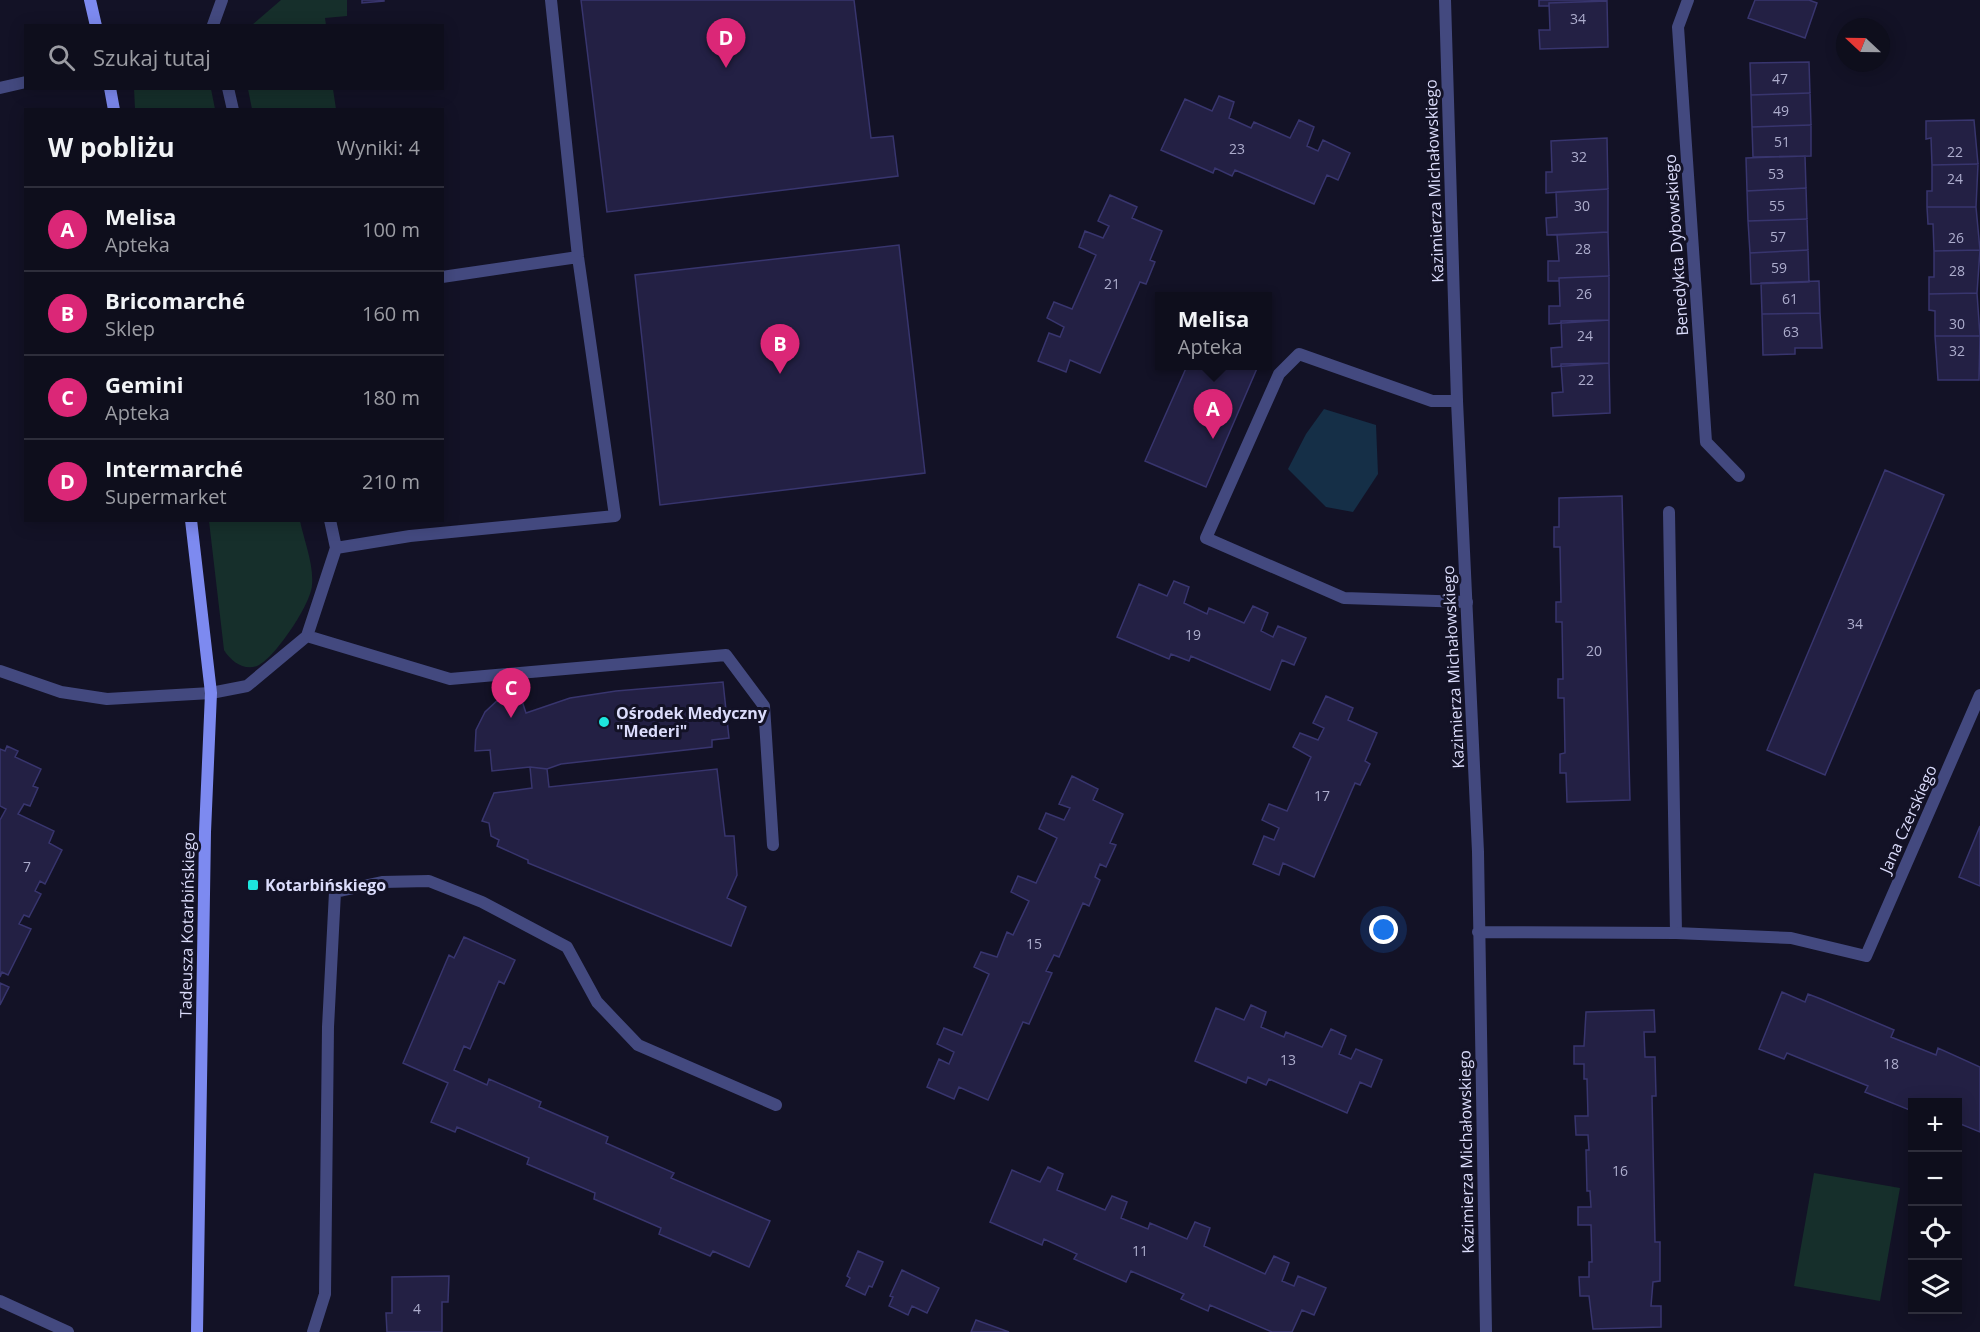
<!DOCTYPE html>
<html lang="pl">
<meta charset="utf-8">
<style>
:root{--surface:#0e0e1c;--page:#171725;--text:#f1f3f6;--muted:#9b9ca3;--line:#2e2e3b;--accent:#db2777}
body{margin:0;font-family:"Open Sans",sans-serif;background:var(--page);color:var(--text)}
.controls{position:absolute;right:18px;bottom:18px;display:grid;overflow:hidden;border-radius:0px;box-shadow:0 3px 15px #0003}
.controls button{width:54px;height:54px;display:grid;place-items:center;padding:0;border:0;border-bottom:2px solid var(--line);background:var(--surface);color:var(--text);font:30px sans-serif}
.compass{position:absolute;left:1836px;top:18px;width:54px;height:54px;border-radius:50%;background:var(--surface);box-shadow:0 3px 15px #0003;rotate:292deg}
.you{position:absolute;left:1384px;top:930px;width:21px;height:21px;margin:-15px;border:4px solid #fff;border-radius:50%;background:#1a73e8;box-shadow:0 0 0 9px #1a73e833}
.badge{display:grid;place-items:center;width:39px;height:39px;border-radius:50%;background:var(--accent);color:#fff;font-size:20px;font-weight:700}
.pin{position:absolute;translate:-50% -50px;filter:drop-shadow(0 2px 3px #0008)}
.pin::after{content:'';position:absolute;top:32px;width:21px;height:18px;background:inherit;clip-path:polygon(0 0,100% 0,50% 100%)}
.popup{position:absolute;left:1155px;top:292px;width:117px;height:78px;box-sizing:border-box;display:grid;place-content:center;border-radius:0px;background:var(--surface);filter:drop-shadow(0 2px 4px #0005);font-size:20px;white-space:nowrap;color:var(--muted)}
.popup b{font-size:22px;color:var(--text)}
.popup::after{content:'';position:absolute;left:50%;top:100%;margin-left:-12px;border:12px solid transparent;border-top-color:var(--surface)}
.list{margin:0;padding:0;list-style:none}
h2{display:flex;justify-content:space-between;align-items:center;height:78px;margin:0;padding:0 24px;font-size:26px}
h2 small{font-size:20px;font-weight:400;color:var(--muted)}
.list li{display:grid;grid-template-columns:39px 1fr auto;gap:18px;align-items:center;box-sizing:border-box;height:84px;padding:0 24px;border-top:2px solid var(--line)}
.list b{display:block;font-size:22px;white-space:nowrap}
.list p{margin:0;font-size:20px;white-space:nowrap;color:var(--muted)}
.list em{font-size:20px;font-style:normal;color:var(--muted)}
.icon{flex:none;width:33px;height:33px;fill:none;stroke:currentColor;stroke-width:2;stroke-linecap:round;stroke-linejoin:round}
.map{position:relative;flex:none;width:1980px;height:1332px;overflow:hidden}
.search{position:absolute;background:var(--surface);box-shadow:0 3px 15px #0003;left:24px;top:24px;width:420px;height:66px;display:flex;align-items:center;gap:15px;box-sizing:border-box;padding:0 21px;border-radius:0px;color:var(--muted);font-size:22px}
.panel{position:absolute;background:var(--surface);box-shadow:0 3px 15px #0003;left:24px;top:108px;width:420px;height:414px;border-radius:0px}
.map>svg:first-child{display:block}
.green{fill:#162f2b}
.water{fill:#152f47}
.building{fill:#232044;stroke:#38356e;stroke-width:1.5}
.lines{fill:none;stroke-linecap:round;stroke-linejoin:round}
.lane{stroke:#43497f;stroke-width:12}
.street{stroke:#43497f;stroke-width:12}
.secondary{stroke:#7d8af0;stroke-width:12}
.poi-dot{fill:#1de5dd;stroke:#131226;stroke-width:2}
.labels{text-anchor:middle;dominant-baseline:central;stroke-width:6;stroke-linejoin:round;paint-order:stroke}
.number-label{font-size:14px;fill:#adadcd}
.street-label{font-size:16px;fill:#dbdcfb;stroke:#131226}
.poi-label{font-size:16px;font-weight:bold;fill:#dbdcfb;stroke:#131226;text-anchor:start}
</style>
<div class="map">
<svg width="1980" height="1332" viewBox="0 0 1980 1332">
<rect width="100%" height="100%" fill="#131226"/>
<path class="green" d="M 281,0 L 347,0 L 347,16 L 325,18 L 326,25 L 252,25 Z
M 134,88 L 211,89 L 215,109 L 135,109 Z
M 248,89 L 333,89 L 336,109 L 252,109 Z
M 209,521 L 300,521 C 304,540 314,565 312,585 C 311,604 276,656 259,665 C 246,672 231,662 224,650 Z
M 1814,1173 L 1900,1188 L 1880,1301 L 1794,1286 Z"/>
<path class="water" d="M 1324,409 L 1376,425 L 1378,474 L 1353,512 L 1326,507 L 1288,469 L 1306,434 Z"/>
<path class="building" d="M 362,0 L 384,0 L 384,1 L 362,3 Z
M 581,0 L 854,0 L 871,138 L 893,136 L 898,176 L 607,212 Z
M 1539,0 L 1607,0 L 1607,1 L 1549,3 L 1549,6 L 1539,6 Z
M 1755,0 L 1809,0 L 1817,3 L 1805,38 L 1748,18 Z
M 1607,1 L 1608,47 L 1540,49 L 1539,30 L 1550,30 L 1549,3 Z
M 1809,62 L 1810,93 L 1751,95 L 1750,63 Z
M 1810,93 L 1811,125 L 1752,127 L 1751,95 Z
M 1219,96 L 1234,102 L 1229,118 L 1251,128 L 1254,122 L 1290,138 L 1299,120 L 1314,127 L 1307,146 L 1318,151 L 1323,140 L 1350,153 L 1338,180 L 1327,175 L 1314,204 L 1235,170 L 1232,176 L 1215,168 L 1213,173 L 1161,150 L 1185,99 L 1212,111 Z
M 1974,120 L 1978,164 L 1932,165 L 1931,138 L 1926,139 L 1926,121 Z
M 1811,125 L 1811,156 L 1753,157 L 1752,127 Z
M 1607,138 L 1608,189 L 1546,193 L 1546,172 L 1552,172 L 1551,141 Z
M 1805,156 L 1806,188 L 1747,191 L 1746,158 Z
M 1978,164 L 1976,207 L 1927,207 L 1927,191 L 1932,191 L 1932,165 Z
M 1806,188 L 1807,219 L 1748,221 L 1747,191 Z
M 1608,189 L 1608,232 L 1547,235 L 1546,218 L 1557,217 L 1556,192 Z
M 1110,195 L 1137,207 L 1132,218 L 1162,231 L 1150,260 L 1155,262 L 1146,284 L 1140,282 L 1100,373 L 1070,360 L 1066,372 L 1038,361 L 1049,333 L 1060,337 L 1064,327 L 1047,318 L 1054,302 L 1072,309 L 1096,255 L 1079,247 L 1085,231 L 1103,238 L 1109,226 L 1098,221 Z
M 1927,207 L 1976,207 L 1980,250 L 1934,251 L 1933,224 L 1928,224 Z
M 1807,219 L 1808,250 L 1750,253 L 1748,221 Z
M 1608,232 L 1609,276 L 1559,278 L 1559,281 L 1548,281 L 1548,261 L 1559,261 L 1557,235 Z
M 899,245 L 925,473 L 660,505 L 635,275 Z
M 1808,250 L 1809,282 L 1751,284 L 1750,253 Z
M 1980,250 L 1977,293 L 1929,294 L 1929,277 L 1934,277 L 1934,251 Z
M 1609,276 L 1609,320 L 1549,324 L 1549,306 L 1560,306 L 1559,278 Z
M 1819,281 L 1820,313 L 1762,314 L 1761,283 Z
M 1977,293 L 1980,336 L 1935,336 L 1935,311 L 1929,310 L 1929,294 Z
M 1820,313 L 1822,348 L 1795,348 L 1795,354 L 1763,355 L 1762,314 Z
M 1609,320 L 1609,363 L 1552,367 L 1551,348 L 1562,347 L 1561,321 Z
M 1935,336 L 1980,336 L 1979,380 L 1938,380 Z
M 1609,363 L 1610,413 L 1553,416 L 1552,393 L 1563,392 L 1561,364 Z
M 1187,366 L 1258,366 L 1206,487 L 1145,461 Z
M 1885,470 L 1944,495 L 1825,775 L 1767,750 Z
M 1622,496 L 1630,800 L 1567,802 L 1566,773 L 1560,773 L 1560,754 L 1565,753 L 1564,698 L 1558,698 L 1558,679 L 1563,679 L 1562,622 L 1556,622 L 1556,602 L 1561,602 L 1560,547 L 1554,547 L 1554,527 L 1559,527 L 1559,498 Z
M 1174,581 L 1189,587 L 1184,603 L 1207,614 L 1209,608 L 1244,623 L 1253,606 L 1268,613 L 1261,631 L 1273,637 L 1278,626 L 1306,638 L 1294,665 L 1282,660 L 1270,690 L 1191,656 L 1189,661 L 1171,654 L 1169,659 L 1117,637 L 1139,584 L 1167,596 Z
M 723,682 L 729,738 L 712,740 L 712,747 L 561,764 L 547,769 L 530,767 L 492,771 L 490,750 L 475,751 L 476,730 L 485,712 L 500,698 L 519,692 L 526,713 L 570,698 L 616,691 Z
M 1326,696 L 1353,708 L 1348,720 L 1377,733 L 1365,761 L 1370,764 L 1360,785 L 1355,783 L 1314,877 L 1283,863 L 1279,875 L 1253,864 L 1264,836 L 1274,840 L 1279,828 L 1262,820 L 1269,804 L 1287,811 L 1311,757 L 1293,747 L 1300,733 L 1318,740 L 1324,728 L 1313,723 Z
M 7,746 L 18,751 L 15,757 L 41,769 L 33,786 L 38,788 L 30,806 L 24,804 L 18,814 L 54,831 L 49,843 L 62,850 L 45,884 L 40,881 L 35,891 L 41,894 L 29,917 L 24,915 L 19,924 L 31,929 L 8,975 L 2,972 L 0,977 L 0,820 L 6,809 L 0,806 L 0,749 L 5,751 Z
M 530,767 L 547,769 L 549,787 L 717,769 L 725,836 L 734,836 L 737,875 L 727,898 L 746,907 L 731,946 L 528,863 L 528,860 L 497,846 L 499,840 L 491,836 L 489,823 L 482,821 L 494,793 L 532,788 Z
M 1072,776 L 1098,789 L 1093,800 L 1123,814 L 1110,843 L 1116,845 L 1106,867 L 1100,864 L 1095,877 L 1100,880 L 1089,906 L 1083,903 L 1059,957 L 1054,955 L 1046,971 L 1052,973 L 1029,1024 L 1023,1022 L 988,1100 L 959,1087 L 954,1099 L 927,1087 L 939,1059 L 949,1064 L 954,1052 L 937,1044 L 944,1028 L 962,1035 L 989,974 L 974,967 L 981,952 L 997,957 L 1007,932 L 1013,935 L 1029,901 L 1011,892 L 1018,876 L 1036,883 L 1057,838 L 1039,829 L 1046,813 L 1064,820 L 1070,808 L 1059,804 Z
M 1980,826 L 1980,886 L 1959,877 Z
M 464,937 L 515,960 L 504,984 L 499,981 L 470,1049 L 464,1046 L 454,1070 L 487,1085 L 489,1079 L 541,1102 L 539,1107 L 608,1137 L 606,1143 L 674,1173 L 671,1178 L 770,1221 L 749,1267 L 713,1251 L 710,1256 L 659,1234 L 661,1228 L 594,1199 L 595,1193 L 527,1164 L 529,1158 L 457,1127 L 455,1132 L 431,1122 L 448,1083 L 403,1063 L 449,955 L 454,958 Z
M 0,983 L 9,987 L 0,1005 Z
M 1782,992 L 1805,1002 L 1808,994 L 1821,999 L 1894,1030 L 1891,1037 L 1936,1055 L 1938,1048 L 1980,1067 L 1980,1132 L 1958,1123 L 1958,1102 L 1912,1102 L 1912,1111 L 1865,1092 L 1868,1086 L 1787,1053 L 1784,1059 L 1759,1049 Z
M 1251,1005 L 1266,1012 L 1261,1027 L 1284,1037 L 1286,1032 L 1322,1047 L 1331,1029 L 1346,1036 L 1339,1054 L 1351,1059 L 1356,1049 L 1382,1060 L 1371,1087 L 1360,1082 L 1347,1113 L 1269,1079 L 1266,1085 L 1248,1077 L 1246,1083 L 1195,1061 L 1216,1008 L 1244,1020 Z
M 1654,1010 L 1655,1032 L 1644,1032 L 1645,1057 L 1655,1057 L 1656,1096 L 1652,1096 L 1655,1242 L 1660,1242 L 1660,1281 L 1653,1282 L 1651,1306 L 1661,1306 L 1661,1327 L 1593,1329 L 1589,1296 L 1580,1296 L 1579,1277 L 1589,1277 L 1589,1262 L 1592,1262 L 1591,1225 L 1578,1225 L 1578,1207 L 1591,1207 L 1590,1191 L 1587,1191 L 1586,1150 L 1589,1150 L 1588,1135 L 1576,1135 L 1575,1116 L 1588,1116 L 1587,1079 L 1584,1079 L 1584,1064 L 1574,1064 L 1574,1046 L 1584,1046 L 1586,1012 Z
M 1048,1167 L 1063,1174 L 1057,1190 L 1105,1210 L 1112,1196 L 1127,1202 L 1121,1218 L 1148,1229 L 1150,1223 L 1187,1239 L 1195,1222 L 1210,1228 L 1204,1246 L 1265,1274 L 1274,1256 L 1289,1263 L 1282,1281 L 1294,1286 L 1298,1276 L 1326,1288 L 1314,1315 L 1302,1310 L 1292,1332 L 1272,1332 L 1210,1305 L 1208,1311 L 1181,1299 L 1184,1294 L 1131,1271 L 1126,1282 L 1074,1259 L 1077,1254 L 1044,1239 L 1042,1245 L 990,1222 L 1012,1170 L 1040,1182 Z
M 858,1251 L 883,1262 L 872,1287 L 869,1286 L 865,1295 L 846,1286 L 850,1278 L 847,1276 Z
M 902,1270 L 939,1288 L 927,1313 L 912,1306 L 908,1315 L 889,1306 L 893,1297 L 890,1296 Z
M 449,1276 L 448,1302 L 442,1302 L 442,1332 L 387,1332 L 386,1313 L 392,1313 L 392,1277 Z
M 976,1320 L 1009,1332 L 971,1332 Z"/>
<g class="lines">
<path class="lane" d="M 213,25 L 222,0
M 0,88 L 26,82
M 228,88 L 233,110
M 442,277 L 578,257
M 1457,401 L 1432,401 L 1299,354 L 1279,374 L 1206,538 L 1344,598 L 1467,602
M 1669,512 L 1676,933
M 330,520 L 336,548
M 307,636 L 450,679 L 726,655 L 764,706 L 773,845
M 0,671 L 61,692 L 107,699 L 211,693 L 247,686 L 307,636 L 336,548 L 410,536 L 615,516 L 578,257 L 551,0
M 0,1301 L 68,1332
M 313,1332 L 325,1294 L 328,1027 L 335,892 L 382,882 L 429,881 L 482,902 L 567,947 L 597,1002 L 638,1045 L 776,1105"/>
<path class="street" d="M 1445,0 L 1457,401 L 1478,852 L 1486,1332
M 1688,0 L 1678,27 L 1706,442 L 1739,476
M 1478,932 L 1676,933 L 1791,938 L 1866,956 L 1980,695"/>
<path class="secondary" d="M 90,0 L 96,26
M 110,88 L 114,110
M 191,520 L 211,693 L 205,832 L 197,1332"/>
</g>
<g class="poi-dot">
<circle cx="604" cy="722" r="6"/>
<rect x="247" y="879" width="12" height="12" rx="3"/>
</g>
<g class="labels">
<g class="number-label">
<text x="1578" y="18">34</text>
<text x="1780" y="78">47</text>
<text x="1781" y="110">49</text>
<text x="1782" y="141">51</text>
<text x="1237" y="148">23</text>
<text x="1955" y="151">22</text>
<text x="1579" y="156">32</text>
<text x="1776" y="173">53</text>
<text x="1955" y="178">24</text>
<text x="1582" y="205">30</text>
<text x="1777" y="205">55</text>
<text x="1778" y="236">57</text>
<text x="1956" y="237">26</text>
<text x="1583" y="248">28</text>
<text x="1779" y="267">59</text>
<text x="1957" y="270">28</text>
<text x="1112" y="283">21</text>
<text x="1584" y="293">26</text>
<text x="1790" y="298">61</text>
<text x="1957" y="323">30</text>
<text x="1791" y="331">63</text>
<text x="1585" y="335">24</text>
<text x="1957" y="350">32</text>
<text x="1586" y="379">22</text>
<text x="1855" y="623">34</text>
<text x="1193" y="634">19</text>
<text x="1594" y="650">20</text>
<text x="1322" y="795">17</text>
<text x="27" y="866">7</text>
<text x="1034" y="943">15</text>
<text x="1288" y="1059">13</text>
<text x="1891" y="1063">18</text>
<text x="1620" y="1170">16</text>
<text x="1140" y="1250">11</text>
<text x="417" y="1308">4</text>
</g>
<g class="street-label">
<text transform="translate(1434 181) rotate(-92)">Kazimierza Michałowskiego</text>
<text transform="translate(1676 245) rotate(-94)">Benedykta Dybowskiego</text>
<text transform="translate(1453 667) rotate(-93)">Kazimierza Michałowskiego</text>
<text transform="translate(1908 819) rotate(-66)">Jana Czerskiego</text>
<text transform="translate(187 925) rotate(-89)">Tadeusza Kotarbińskiego</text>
<text transform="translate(1466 1152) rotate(-91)">Kazimierza Michałowskiego</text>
</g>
<g class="poi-label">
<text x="616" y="713">Ośrodek Medyczny<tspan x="616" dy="18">"Mederi"</tspan></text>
<text x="265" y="885">Kotarbińskiego</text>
</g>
</g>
</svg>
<div class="controls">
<button>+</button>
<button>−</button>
<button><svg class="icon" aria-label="locate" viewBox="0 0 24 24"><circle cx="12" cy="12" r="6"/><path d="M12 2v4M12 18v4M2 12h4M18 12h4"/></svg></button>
<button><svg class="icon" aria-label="layers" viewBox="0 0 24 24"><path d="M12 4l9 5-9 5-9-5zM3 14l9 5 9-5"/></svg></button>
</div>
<svg class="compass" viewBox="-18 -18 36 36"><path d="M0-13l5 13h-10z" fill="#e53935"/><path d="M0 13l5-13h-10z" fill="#9b9ca3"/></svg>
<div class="you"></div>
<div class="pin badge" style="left:1213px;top:439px">A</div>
<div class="popup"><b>Melisa</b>Apteka</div>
<div class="pin badge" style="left:780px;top:374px">B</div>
<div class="pin badge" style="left:511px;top:718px">C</div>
<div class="pin badge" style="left:726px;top:68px">D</div>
<div class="search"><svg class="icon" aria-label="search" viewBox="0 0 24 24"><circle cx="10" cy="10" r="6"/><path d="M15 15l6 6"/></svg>Szukaj tutaj</div>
<section class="panel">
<h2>W pobliżu<small>Wyniki: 4</small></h2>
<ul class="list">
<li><span class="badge">A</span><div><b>Melisa</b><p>Apteka</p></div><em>100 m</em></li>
<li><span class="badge">B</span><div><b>Bricomarché</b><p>Sklep</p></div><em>160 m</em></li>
<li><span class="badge">C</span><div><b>Gemini</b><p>Apteka</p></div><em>180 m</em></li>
<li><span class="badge">D</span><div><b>Intermarché</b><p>Supermarket</p></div><em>210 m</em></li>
</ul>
</section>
</div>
